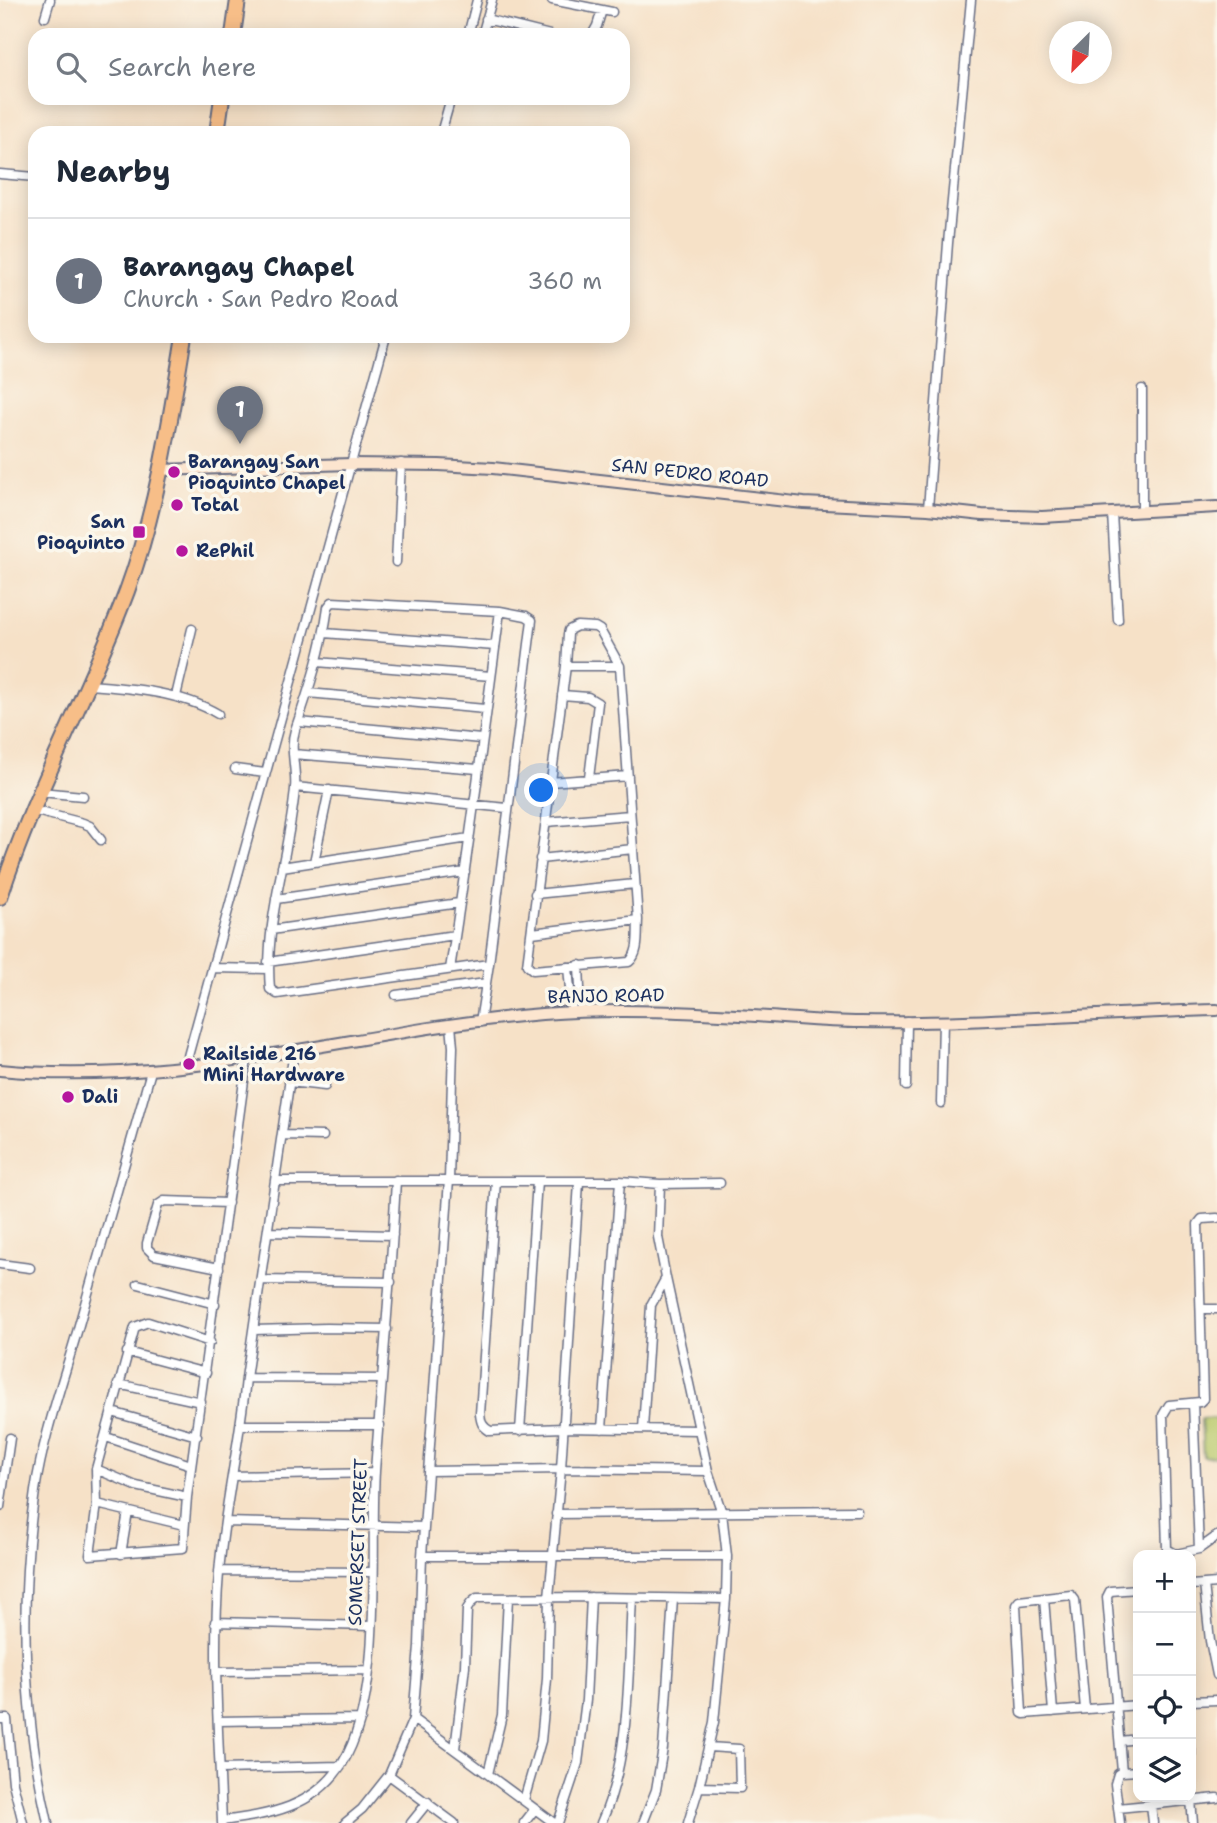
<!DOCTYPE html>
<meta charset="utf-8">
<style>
:root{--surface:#fff;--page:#f6f6f7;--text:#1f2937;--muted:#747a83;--line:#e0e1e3;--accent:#b5179e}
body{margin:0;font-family:"Shantell Sans",sans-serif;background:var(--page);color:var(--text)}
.controls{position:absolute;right:21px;bottom:21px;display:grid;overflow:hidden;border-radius:14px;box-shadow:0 4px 18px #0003}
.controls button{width:63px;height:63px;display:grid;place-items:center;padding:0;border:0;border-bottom:2px solid var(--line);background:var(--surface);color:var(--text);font:35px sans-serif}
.compass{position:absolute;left:1049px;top:21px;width:63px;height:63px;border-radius:50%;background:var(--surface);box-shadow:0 4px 18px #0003;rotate:204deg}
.you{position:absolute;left:542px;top:791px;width:24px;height:24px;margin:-18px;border:5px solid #fff;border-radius:50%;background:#1a73e8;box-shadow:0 0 0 10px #1a73e833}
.badge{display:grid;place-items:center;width:46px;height:46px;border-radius:50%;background:var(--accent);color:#fff;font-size:23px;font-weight:700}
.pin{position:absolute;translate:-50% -58px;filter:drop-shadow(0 2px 4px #0008)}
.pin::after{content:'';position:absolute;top:37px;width:24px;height:21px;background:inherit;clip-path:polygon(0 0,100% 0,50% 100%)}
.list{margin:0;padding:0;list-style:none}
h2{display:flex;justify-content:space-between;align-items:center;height:91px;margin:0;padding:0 28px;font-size:30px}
h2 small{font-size:23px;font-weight:400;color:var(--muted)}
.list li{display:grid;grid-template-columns:46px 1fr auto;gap:21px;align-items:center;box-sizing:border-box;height:126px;padding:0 28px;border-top:2px solid var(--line)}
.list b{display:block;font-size:26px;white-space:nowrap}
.list p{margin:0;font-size:23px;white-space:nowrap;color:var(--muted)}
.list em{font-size:23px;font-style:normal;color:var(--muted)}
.icon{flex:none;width:38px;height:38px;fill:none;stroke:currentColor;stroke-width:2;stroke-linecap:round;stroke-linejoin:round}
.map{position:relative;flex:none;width:1217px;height:1823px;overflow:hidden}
.search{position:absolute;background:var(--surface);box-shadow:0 4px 18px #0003;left:28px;top:28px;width:602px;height:77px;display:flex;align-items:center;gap:18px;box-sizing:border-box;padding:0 24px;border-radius:21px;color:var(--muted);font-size:26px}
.panel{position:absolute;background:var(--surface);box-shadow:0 4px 18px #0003;left:28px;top:126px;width:602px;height:217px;border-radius:21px}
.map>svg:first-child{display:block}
.green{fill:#b9c96b;stroke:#6a7c64;stroke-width:2}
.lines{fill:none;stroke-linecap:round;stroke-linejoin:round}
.street-casing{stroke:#686d83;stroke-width:11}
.secondary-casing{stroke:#686d83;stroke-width:14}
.highway-casing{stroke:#686d83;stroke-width:18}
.street{stroke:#fff;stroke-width:8}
.secondary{stroke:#fce5cf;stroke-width:10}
.highway{stroke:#f7be88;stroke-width:14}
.poi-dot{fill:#b5179e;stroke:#fbf7ec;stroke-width:2.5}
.labels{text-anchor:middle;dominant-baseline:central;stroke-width:7;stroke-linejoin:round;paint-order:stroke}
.poi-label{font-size:18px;font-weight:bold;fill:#1b2f5e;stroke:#fbf7ec;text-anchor:start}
.street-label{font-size:18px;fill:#1b2f5e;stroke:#fbf7ec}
</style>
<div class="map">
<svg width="1217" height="1823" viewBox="0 0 1217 1823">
<rect width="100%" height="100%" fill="#fbf7ec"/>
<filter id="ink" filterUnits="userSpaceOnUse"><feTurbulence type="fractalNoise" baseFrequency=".0143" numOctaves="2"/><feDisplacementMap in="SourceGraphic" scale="14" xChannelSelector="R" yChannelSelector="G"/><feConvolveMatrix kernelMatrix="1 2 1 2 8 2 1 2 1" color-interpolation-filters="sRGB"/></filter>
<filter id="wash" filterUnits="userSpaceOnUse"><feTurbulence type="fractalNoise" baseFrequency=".00686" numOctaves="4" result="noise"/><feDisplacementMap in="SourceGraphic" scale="28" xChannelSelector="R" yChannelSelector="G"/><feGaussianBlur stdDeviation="1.57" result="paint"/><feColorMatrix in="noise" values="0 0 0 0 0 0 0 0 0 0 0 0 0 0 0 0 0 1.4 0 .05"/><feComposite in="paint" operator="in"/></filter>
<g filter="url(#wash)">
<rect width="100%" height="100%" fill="#f6e1c7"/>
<path class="green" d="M 1217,1418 L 1217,1456 L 1203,1457 L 1201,1419 Z"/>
</g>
<g filter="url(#ink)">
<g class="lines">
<g class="street-casing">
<path id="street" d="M 552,0 L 612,12
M 45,17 L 50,0
M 486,19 L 550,35
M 468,35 L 477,0
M 482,35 L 492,0
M 592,35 L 597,26 L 602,10
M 441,133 L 451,98
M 0,174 L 35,177
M 1142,389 L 1142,512
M 928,509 L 948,243 L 971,0
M 1112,513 L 1118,620
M 396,562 L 401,463
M 577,626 L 595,627 L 600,630 L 620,666 L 638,920 C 637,934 640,953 629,962 L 533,970 L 527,965 L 566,666 L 568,634 L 569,630 Z
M 324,633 L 495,646
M 317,662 L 491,676
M 566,666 L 620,666
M 88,685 C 131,688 181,692 218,714
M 308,693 L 485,709
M 562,695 L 588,697 L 598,703 L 589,778
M 176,696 L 192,629
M 299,722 L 481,739
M 293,754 L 478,769
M 235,769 L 265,773
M 550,782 L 628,776
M 295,787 L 507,808
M 40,792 L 83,796
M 32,810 L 83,823 L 90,826 L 101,840
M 546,822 L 630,815
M 540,859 L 633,849
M 314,862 L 329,790
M 282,867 L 469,838
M 535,894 L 635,884
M 276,899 L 465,872
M 271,930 L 459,903
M 532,933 L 638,920
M 268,962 L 455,935
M 579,965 L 581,1011
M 568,967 L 572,1012
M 212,968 L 268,969
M 450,969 C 469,850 484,730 500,611
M 396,995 L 486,983
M 480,1022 L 489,964 L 532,620 L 526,616 L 500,611 L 332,602 L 328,607 C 322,650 309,690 295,730 C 289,749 297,770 295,789 C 289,856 264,921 270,989 L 277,994 L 489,964
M 185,1067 L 386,336
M 289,1082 L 325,1086
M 906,1086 L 907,1021
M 941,1103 L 943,1021
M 283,1135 L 323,1136
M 276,1181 L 620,1181 L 660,1184 L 720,1183
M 496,1181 L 480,1414 C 481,1423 482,1426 490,1431 L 563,1428 L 699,1430
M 660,1184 L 658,1237 L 666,1278 L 708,1471 L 722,1513 L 727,1556 L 726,1599 L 714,1722 L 699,1787 L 688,1823
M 1217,1218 L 1202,1219 L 1198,1224 L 1203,1399 L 1200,1402 L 1169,1405 L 1163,1415 L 1167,1549 L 1176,1554 L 1199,1549 L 1217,1536
M 268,1232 L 393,1235
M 0,1264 L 30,1268
M 219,1268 L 154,1255 L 147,1248 L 147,1243 L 158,1205 L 164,1201 L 228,1203
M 261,1280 L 391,1282
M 138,1284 L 215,1304
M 1202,1309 L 1217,1309
M 254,1330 L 326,1328 L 387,1329
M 210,1342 L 148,1322 L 135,1327 L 96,1469 L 97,1504 L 90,1555 L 183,1548 L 187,1497 L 247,1059
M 127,1352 L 206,1373
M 246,1378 L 382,1379
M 118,1384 L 201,1402
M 1193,1403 L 1199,1549
M 112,1412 L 197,1436
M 242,1425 L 380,1425
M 602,1429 L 620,1181
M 643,1429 L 651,1305 L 666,1278
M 520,1431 L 537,1181
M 106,1437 L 191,1465
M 96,1469 L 136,1486 L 187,1497
M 428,1471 L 561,1469 L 708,1471
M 233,1476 L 375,1473
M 97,1504 L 184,1525
M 0,1507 L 10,1438
M 556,1514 L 857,1511
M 226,1522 L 424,1527
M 121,1554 L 128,1512
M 422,1556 L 727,1556
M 219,1571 L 373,1572
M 1204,1584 L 1210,1641 L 1217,1675
M 1191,1585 L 1217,1583
M 1044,1598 L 1053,1712
M 215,1622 L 371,1626
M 217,1672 L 368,1670
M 1191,1701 L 1217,1700
M 1085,1709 L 1075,1600 L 1071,1595 L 1019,1601 L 1016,1605 L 1022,1713 L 1024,1714 L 1138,1705
M 0,1719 L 7,1719 L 13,1783 L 23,1823
M 413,1719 L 554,1823
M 218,1721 L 361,1719
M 1120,1741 L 1138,1739
M 455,1749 L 465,1666 L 467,1609 L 471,1603 L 477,1598 L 591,1597 L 726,1599
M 1191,1749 L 1191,1766
M 220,1769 L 340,1766
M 1122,1772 L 1138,1771
M 488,1774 L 502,1715 L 508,1598
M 389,1775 L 454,1823
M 699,1787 L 740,1788 L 739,1749 L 709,1747
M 524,1800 L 541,1741 L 547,1679 L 549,1597 L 561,1469 L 579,1182
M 1191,1800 L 1193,1823
M 1151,1804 L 1153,1823
M 1118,1808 L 1217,1798
M 222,1821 C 271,1814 313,1808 342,1764 C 385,1695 370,1553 375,1471 C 382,1374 391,1278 396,1180
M 48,1823 C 23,1714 19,1602 35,1491 C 43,1437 62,1384 77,1332 C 102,1245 126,1158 151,1071
M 222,1823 C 219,1740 212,1656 219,1573 C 224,1507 240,1443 246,1378 L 294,1051
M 345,1823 L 362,1809 L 389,1775 L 413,1719 L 419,1646 L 422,1556 L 449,1180 L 453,1047 L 451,1025
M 411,1823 L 428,1802
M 524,1823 L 535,1809
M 558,1823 L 578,1763 L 586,1700 L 591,1597
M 601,1823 C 631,1757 628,1670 632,1598
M 643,1823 L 656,1790 L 663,1748 L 673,1599
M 1120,1823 L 1115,1784 L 1118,1774 L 1122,1772 L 1107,1597 L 1110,1591 L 1138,1589"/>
</g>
<g class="secondary-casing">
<path id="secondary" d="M 160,470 L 351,464 L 439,465 L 493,468 L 804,503 L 928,509 L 982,515 L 1042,517 L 1217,507
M 0,1070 C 184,1088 361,1029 542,1014 C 617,1008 694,1012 769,1017 C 800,1019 830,1022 861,1022 C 980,1024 1098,1013 1217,1010"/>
</g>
<g class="highway-casing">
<path id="highway" d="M 233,35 L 238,0
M 217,133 L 222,98
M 0,897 C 34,792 88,695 127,591 C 157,509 170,422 184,336"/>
</g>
<use href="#street" class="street"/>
<use href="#secondary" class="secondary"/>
<use href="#highway" class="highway"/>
</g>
</g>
<g class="poi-dot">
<circle cx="174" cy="472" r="7"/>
<circle cx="177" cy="505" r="7"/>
<rect x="132" y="525" width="14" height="14" rx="3.5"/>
<circle cx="182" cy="551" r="7"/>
<circle cx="189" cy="1064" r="7"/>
<circle cx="68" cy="1097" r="7"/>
</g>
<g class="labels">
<g class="poi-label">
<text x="188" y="462">Barangay San<tspan x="188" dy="21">Pioquinto Chapel</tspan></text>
<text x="191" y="505">Total</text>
<text x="125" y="522" text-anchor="end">San<tspan x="125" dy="21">Pioquinto</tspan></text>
<text x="196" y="551">RePhil</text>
<text x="203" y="1054">Railside 216<tspan x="203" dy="21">Mini Hardware</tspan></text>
<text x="82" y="1097">Dali</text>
</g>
<g class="street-label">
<text transform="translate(690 473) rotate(6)">SAN PEDRO ROAD</text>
<text transform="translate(606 996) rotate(-1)">BANJO ROAD</text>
<text transform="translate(358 1542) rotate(-88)">SOMERSET STREET</text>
</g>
</g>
</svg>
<div class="controls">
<button>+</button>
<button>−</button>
<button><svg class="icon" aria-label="locate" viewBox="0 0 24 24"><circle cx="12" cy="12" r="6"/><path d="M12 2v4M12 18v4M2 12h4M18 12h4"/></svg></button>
<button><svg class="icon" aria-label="layers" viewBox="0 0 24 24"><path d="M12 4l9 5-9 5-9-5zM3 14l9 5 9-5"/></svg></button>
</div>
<svg class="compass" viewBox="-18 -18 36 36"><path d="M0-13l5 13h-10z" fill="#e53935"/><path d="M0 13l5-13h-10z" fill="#747a83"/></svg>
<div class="you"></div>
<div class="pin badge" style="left:240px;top:444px;background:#6b7280">1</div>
<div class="search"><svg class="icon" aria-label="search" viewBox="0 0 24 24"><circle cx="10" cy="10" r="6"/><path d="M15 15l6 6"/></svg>Search here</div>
<section class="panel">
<h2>Nearby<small></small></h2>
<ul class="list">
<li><span class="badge" style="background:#6b7280">1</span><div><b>Barangay Chapel</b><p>Church · San Pedro Road</p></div><em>360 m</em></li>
</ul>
</section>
</div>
